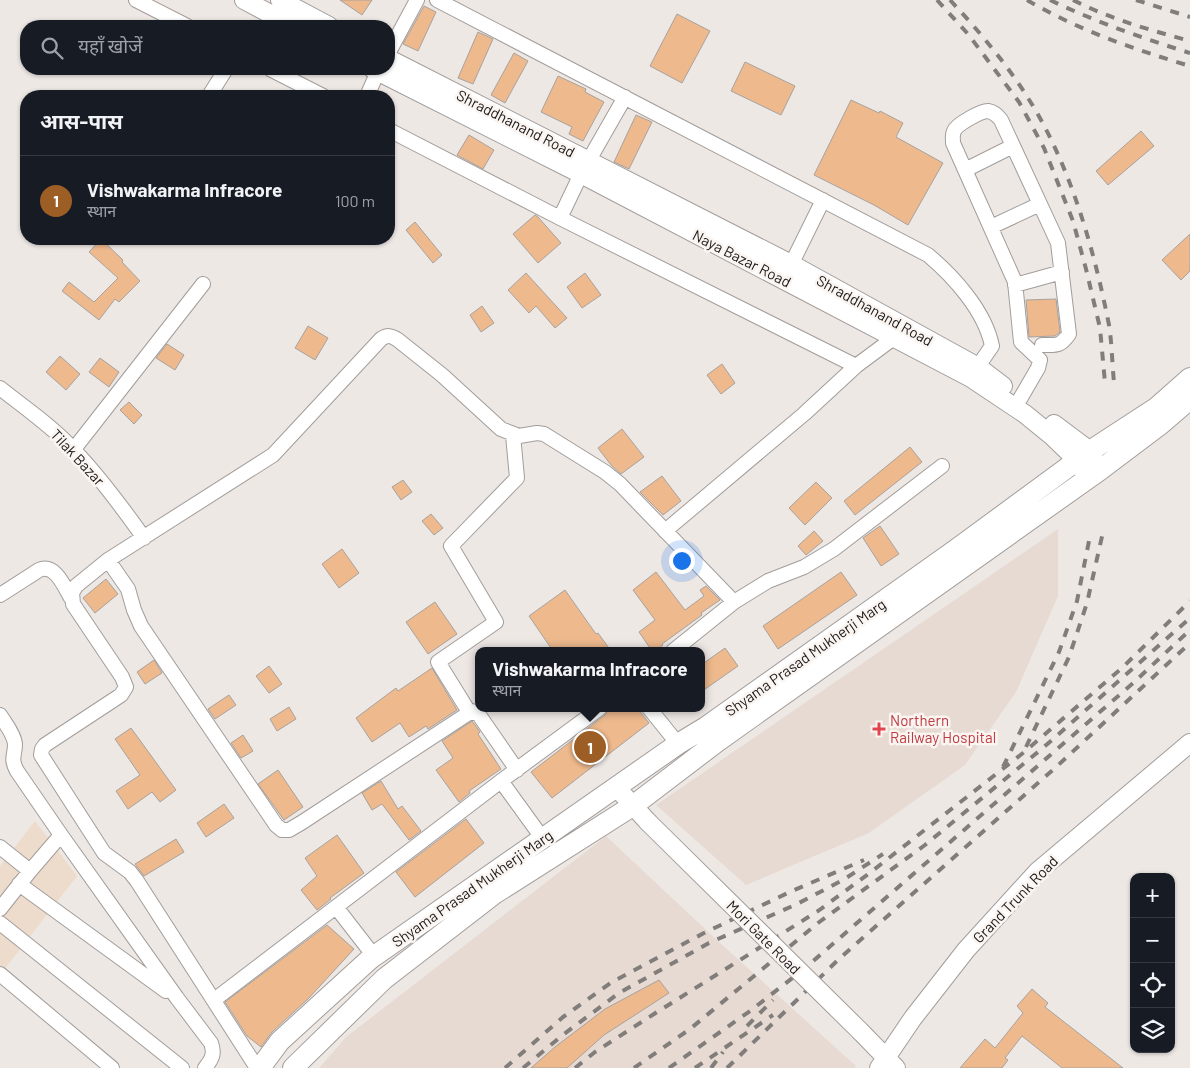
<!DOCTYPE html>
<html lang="hi">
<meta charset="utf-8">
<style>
:root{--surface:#171b24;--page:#242831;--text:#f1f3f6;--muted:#9ea1a6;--line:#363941;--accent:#9d5e26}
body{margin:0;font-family:Barlow,"Noto Sans Devanagari",sans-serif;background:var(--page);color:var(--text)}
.controls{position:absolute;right:15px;bottom:15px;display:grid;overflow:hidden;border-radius:10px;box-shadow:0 1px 4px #0004}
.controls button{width:45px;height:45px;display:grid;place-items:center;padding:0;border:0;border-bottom:1px solid var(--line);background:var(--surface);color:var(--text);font:25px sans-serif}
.you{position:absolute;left:681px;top:560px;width:18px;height:18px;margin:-12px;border:4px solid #fff;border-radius:50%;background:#1a73e8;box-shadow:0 0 0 8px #1a73e833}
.badge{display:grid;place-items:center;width:32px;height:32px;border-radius:50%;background:var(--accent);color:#fff;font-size:16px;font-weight:700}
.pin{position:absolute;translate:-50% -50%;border:2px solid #fff;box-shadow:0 1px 5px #0006}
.popup{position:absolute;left:475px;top:647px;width:230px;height:65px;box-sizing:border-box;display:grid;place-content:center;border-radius:10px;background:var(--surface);filter:drop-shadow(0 1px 4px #0005);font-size:16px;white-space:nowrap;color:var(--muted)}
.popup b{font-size:19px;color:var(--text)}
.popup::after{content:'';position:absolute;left:50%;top:100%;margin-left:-10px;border:10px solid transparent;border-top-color:var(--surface)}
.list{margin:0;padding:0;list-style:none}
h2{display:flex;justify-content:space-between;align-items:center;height:65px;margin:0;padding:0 20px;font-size:21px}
h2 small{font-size:16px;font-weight:400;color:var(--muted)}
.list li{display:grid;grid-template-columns:32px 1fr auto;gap:15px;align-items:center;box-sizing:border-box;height:90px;padding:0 20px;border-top:1px solid var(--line)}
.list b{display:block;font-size:19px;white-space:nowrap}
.list p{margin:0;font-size:16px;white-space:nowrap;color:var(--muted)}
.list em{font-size:16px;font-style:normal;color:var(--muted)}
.icon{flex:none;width:28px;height:28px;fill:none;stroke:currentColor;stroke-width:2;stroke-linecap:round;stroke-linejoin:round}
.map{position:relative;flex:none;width:1190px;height:1068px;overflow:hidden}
.search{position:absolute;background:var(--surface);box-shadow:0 1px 4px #0004;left:20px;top:20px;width:375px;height:55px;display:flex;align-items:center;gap:12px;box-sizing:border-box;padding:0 18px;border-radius:20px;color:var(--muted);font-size:19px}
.panel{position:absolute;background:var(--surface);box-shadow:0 1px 4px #0004;left:20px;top:90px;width:375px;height:155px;border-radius:20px}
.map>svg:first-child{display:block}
.commercial{fill:#eddccb}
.built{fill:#e7dad3}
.building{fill:#edb98d;stroke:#a7a29f}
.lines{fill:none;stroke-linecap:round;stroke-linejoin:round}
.minor-casing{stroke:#a29d9a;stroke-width:16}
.tertiary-casing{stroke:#a29d9a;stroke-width:20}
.secondary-casing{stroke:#a29d9a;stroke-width:22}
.minor{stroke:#fff;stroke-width:14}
.tertiary{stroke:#fff;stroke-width:18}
.secondary{stroke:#fff;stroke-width:20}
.rail{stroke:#817d7b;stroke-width:4;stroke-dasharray:9 9;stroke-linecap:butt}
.tertiary-bridge-casing{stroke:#a29d9a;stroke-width:20;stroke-linecap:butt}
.tertiary-bridge{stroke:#fff;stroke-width:18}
.health-dot{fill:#e0444e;stroke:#fbf5f2;stroke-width:2}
.labels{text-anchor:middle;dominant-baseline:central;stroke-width:5;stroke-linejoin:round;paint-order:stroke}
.street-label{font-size:15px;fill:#1b1918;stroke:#fbf5f2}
.health-label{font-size:15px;fill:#be3a42;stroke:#fbf5f2;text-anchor:start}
</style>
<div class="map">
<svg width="1190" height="1068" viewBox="0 0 1190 1068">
<rect width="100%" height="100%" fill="#eee8e5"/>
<path class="commercial" d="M 35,821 L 77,876 L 0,975 L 0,866 Z"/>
<path class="built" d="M 1058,529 L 1058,596 L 1016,692 L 965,765 L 869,833 L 746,885 L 656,805 Z
M 606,836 L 719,942 L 856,1066 L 855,1068 L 319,1068 L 346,1037 Z"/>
<path class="building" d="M 340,0 L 372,0 L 362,15 Z
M 424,6 L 436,12 L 418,51 L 403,44 Z
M 677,14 L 710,31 L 682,83 L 650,66 Z
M 478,32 L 493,39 L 473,84 L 458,78 Z
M 514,53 L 528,61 L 505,103 L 491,95 Z
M 745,62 L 795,86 L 781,115 L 731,91 Z
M 558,76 L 586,89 L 585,92 L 604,102 L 583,141 L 569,134 L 572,127 L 541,112 Z
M 851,100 L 879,113 L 880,111 L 903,123 L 896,137 L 943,163 L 908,225 L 874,205 L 814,175 Z
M 636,115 L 652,122 L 629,169 L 614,162 Z
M 1141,131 L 1154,146 L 1108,185 L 1096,171 Z
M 469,135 L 494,150 L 483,169 L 457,155 Z
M 535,215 L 538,217 L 561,243 L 538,263 L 513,234 Z
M 415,222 L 442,255 L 433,263 L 406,230 Z
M 1190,234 L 1190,271 L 1181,280 L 1162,260 Z
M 101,239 L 123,260 L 122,262 L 140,281 L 119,302 L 115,299 L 99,320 L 62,291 L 69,282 L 94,302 L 118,278 L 89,252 Z
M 526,273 L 567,318 L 555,328 L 536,306 L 529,313 L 508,290 Z
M 585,273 L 601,295 L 582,308 L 567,287 Z
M 1056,299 L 1060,332 L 1055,336 L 1029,337 L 1026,300 Z
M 482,306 L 494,323 L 481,332 L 470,315 Z
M 308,326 L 328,338 L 315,360 L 295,348 Z
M 167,344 L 184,355 L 175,370 L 156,358 Z
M 60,356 L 80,374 L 66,390 L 46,372 Z
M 100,358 L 119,372 L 109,387 L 89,372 Z
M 722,364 L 735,383 L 721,394 L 707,375 Z
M 129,402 L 142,415 L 134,424 L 120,410 Z
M 622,429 L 644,457 L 621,474 L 611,465 L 598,448 Z
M 910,447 L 922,462 L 855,515 L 844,501 Z
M 662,476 L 681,501 L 663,515 L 640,492 Z
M 403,480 L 412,492 L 401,500 L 392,487 Z
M 816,482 L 832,498 L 805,525 L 789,508 Z
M 431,514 L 443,528 L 434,535 L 422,521 Z
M 880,526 L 899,554 L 881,566 L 863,538 Z
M 814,531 L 823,541 L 806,555 L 798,546 Z
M 342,549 L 359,573 L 339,588 L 322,564 Z
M 656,572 L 685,610 L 704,596 L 700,590 L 706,586 L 720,600 L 701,613 L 702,615 L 662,644 L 663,645 L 655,651 L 652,651 L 639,632 L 655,620 L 633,590 Z
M 841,572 L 857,595 L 778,649 L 763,626 Z
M 106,579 L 118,594 L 95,613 L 83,598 Z
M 565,590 L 596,634 L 598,633 L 611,651 L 553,651 L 529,616 Z
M 435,602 L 457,634 L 428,654 L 406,622 Z
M 725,648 L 738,666 L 701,692 L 701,665 Z
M 154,660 L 162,673 L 145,684 L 137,672 Z
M 269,666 L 282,684 L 269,693 L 256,676 Z
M 432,668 L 457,710 L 428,729 L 426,726 L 409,737 L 400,723 L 372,742 L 356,718 L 396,688 L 398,691 Z
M 229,695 L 236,705 L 215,719 L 208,709 Z
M 289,707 L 296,719 L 277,731 L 270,719 Z
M 609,708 L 637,708 L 649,723 L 552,798 L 531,772 L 605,715 Z
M 472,721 L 480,732 L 478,734 L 501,769 L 469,791 L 470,793 L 459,802 L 436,770 L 453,758 L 442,741 Z
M 131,728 L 176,790 L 160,802 L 152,792 L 128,809 L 116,791 L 140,775 L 115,739 Z
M 243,735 L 253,751 L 241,758 L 231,743 Z
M 278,770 L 303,807 L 284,820 L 258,784 Z
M 381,781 L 398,809 L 402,806 L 421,831 L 409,840 L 382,804 L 372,810 L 362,793 Z
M 224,804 L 234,818 L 206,837 L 197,823 Z
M 466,819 L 484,843 L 415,897 L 396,872 Z
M 337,835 L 364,873 L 330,898 L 331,899 L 317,910 L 301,890 L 317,876 L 305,858 Z
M 176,839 L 184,852 L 144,876 L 135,864 Z
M 327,925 L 354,949 L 308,999 L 272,1032 L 261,1047 L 247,1036 L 225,1002 Z
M 659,980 L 669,993 L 604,1035 L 567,1068 L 531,1068 L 555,1047 L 605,1009 Z
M 1032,989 L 1048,1003 L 1045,1007 L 1123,1068 L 1062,1068 L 1022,1036 L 1005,1058 L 1008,1060 L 1002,1068 L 960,1068 L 985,1039 L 995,1048 L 1023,1013 L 1017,1006 Z"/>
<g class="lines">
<g class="minor-casing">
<path id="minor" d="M 136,0 L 187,26
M 437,0 L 928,255 C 954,277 985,311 992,346 L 972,375
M 389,52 L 417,0
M 270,69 L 323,96
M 209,96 L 226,69
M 367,96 L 379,69
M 389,130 L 560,218 L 856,366
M 965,170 L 1013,146
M 560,218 L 581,174 L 625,97
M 991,227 L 1040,204
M 787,273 L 823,200
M 1015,285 L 1062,272
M 0,388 C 25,408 52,426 74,450 C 100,477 122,507 144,538
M 1020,399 L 1038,368 L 1040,360 L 1021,342 L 1015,282 L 953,143 C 953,138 952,135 954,131 C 957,124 981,111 988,111 C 994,112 998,116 1001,120 L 1058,243 L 1069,334 C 1060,347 1056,345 1042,345
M 74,449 L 203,284
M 665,531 L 804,414 L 856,366 L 895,337
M 108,560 L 128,589 L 134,610 L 141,626 L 276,825 L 282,830 L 289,830 L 301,823 L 472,711 L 479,715 L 517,770
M 0,595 L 39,570 C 55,563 64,586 71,598
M 673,651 L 734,602 L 768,581 L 804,567 L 834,549 L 942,466
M 649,708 L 678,744
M 469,712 L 438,662 L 496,622 L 451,546 L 517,478 L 513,435
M 0,715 C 5,723 14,734 15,744 C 15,756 10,758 17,771 L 61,835 L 177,998 L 211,1043 C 215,1054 212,1059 205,1068
M 501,781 L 543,839
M 0,847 L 30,871
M 19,884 L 166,991
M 336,907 L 374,956
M 0,909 L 30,871 L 61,835
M 0,923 L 182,1068
M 0,974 L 112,1068
M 214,1000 L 501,781 L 600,708
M 257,1068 L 137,881 L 130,872 L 104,853 L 41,755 L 42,749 L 45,745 L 121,695 L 126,687 L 122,677 L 73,604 L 72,593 L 76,586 L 108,560 L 273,455 L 381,339 C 387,335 391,335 398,340 L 442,375 L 501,429 L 519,436 L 537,433 L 544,434 L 605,472 L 620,484 L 734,602"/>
</g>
<g class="tertiary-casing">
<path id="tertiary" d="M 244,0 L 293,26
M 280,0 L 329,26
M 389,59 L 791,264 L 978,367 L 1003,386
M 373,69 L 581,174 L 971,378 L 1025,414 L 1052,436 L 1078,461 L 1087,478
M 1054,424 L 1090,451 L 1095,462
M 617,788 L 648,822
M 861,1032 L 896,1068
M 879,1068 L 913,1018 L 966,950 L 1037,872 L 1190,743"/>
</g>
<g class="secondary-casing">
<path id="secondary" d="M 260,1068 L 280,1041 L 370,959 L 678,744 L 706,727 L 954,551 L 1090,451 L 1156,408 L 1190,378
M 293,1068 L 384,979 L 494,894 L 634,805 L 718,741 L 1100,470 L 1161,424 L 1190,399"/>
</g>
<use href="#minor" class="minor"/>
<use href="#tertiary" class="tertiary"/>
<use href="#secondary" class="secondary"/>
<path class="rail" d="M 937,0 L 968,34 L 1019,102 L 1044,148 L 1073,221 L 1086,269 L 1100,328 L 1105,383
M 950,0 C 978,30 1006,63 1028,98 C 1070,164 1094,249 1109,325 C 1112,344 1112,363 1114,382
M 1027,0 C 1078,30 1133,49 1190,66
M 1050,0 C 1096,22 1142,38 1190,53
M 1073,0 C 1110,19 1150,30 1190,41
M 1136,0 L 1190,17
M 1026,747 L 1069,657 L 1087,603 L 1103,532
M 1003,767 L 1059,652 L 1077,601 L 1090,536
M 747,1026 L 773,1000
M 505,1068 L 563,1017 L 612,982 L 704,933 L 792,891 L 864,860
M 523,1068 L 564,1034 L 619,993 L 709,943 L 797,904 L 843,880 L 883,854
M 575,1068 L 595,1052 L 654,1014 L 818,911 L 871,872 L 1023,753 L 1122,668 L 1190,601
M 634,1068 L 690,1029 L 818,923 L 925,845 L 1044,747 L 1190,618
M 669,1068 L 750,1011 L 804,969 L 1132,684 L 1190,630
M 695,1068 L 773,1015
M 711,1068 L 723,1052
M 727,1068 L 840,958 L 1055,768 L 1190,643"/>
<g class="tertiary-bridge-casing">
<path id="tertiary-bridge" d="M 648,822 L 861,1032"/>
</g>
<use href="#tertiary-bridge" class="tertiary-bridge"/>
</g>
<path class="health-dot" d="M876.5 721.5h5v5h5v5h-5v5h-5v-5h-5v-5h5z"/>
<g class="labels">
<g class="street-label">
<text transform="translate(516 123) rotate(27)">Shraddhanand Road</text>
<text transform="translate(742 258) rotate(27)">Naya Bazar Road</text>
<text transform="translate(875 310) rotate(29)">Shraddhanand Road</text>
<text transform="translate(78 457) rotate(47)">Tilak Bazar</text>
<text transform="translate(805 657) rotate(-35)">Shyama Prasad Mukherji Marg</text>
<text transform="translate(472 888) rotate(-35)">Shyama Prasad Mukherji Marg</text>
<text transform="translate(1015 899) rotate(-46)">Grand Trunk Road</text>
<text transform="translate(764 937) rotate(45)">Mori Gate Road</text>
</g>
<g class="health-label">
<text x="890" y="720">Northern<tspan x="890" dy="17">Railway Hospital</tspan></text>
</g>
</g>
</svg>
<div class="controls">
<button>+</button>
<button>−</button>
<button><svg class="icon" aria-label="locate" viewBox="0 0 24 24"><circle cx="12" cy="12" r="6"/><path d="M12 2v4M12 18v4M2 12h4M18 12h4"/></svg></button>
<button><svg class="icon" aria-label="layers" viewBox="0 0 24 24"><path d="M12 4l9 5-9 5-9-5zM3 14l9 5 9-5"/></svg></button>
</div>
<div class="you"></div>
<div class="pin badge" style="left:590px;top:747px">1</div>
<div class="popup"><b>Vishwakarma Infracore</b>स्थान</div>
<div class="search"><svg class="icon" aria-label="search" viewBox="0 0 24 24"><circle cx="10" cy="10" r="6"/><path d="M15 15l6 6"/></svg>यहाँ खोजें</div>
<section class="panel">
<h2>आस-पास<small></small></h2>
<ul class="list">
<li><span class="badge">1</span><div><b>Vishwakarma Infracore</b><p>स्थान</p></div><em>100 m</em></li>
</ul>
</section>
</div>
